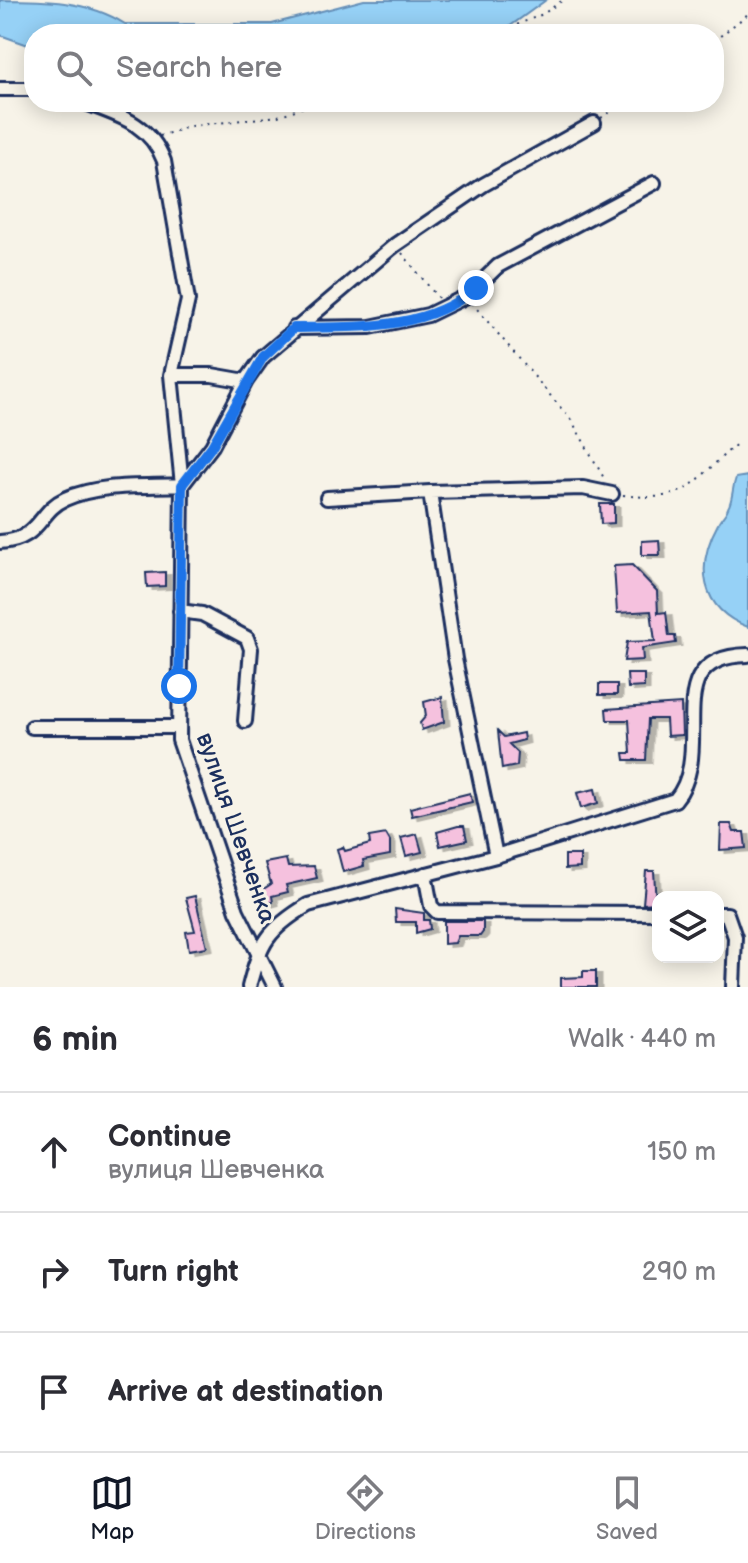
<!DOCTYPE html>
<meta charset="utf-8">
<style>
:root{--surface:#fff;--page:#f2f2f3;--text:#2b2b33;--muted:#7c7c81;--line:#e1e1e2;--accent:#111827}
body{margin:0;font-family:"Balsamiq Sans",sans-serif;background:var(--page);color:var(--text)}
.controls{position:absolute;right:24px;bottom:24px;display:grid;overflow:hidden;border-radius:16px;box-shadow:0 4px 20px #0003}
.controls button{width:72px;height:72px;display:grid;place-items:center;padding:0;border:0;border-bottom:2px solid var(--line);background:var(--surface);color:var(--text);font:40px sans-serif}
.stop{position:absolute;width:24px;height:24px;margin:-18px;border:6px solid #1a73e8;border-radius:50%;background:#fff}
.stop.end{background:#1a73e8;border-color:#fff;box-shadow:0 2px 8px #0008}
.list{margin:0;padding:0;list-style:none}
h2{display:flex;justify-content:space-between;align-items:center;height:104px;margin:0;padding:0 32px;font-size:34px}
h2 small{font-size:26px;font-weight:400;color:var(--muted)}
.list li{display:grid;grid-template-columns:52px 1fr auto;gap:24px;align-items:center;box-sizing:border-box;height:120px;padding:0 32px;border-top:2px solid var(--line)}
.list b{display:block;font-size:30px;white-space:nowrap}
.list p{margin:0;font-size:26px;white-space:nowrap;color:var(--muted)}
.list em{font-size:26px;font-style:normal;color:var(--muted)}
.icon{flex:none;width:44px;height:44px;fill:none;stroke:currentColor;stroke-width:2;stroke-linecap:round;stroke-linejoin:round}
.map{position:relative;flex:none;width:748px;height:987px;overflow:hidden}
.search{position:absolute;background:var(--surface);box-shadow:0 4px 20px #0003;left:24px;right:24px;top:24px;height:88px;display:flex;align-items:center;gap:20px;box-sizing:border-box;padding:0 28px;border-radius:32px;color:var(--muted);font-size:30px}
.sheet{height:464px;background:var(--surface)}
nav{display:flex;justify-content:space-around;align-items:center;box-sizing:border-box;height:112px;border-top:2px solid var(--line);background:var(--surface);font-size:22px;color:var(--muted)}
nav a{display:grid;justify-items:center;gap:4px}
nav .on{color:var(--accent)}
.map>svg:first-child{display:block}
.water{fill:#96d1f6;stroke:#6590b9;stroke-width:2}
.building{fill:#f5c1de;stroke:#1b2f5e;stroke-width:2;filter:url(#shadow)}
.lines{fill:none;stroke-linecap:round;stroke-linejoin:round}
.minor-casing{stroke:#1b2f5e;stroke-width:18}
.path{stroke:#1b2f5e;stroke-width:2;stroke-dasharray:2 6;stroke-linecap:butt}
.minor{stroke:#f7f3e8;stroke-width:12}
.route{stroke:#1a73e8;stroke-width:10}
.labels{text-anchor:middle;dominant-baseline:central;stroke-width:6;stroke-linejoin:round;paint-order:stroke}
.street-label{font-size:24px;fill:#1b2f5e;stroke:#f7f3e8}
</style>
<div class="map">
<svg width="748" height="987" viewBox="0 0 748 987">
<defs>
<filter id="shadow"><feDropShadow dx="5.5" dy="3" stdDeviation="0" flood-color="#0004"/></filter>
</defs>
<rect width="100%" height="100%" fill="#f7f3e8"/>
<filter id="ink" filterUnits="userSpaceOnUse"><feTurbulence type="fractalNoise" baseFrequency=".0125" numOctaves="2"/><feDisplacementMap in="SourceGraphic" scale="16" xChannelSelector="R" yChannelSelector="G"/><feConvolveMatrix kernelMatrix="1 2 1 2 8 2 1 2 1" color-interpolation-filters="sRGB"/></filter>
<g filter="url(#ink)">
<path class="water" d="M 0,0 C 43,0 87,0 125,24 L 272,24 L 364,0 L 546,0 L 506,29 L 489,34 L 34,34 L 34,47 L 0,35 Z
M 748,476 L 748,627 C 700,609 695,566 718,524 C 721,518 726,514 728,508 C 733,499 732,488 736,478 Z"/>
<path class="building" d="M 600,504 L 614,504 L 614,523 L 601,524 Z
M 659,540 L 660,555 L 642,555 L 642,541 Z
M 632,565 L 657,591 L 658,613 L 666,612 L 669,636 L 675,636 L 676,643 L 642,648 L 643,660 L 624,661 L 627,642 L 655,641 L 651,611 L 617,613 L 614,566 Z
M 165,572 L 165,586 L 147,587 L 146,573 Z
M 627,674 L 644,674 L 644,687 L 628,688 Z
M 599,684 L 617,684 L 617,695 L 599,695 Z
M 442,697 L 444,722 L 422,730 L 420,723 L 426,716 L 424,702 Z
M 681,704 L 682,735 L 667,736 L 666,719 L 648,719 L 646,760 L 625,760 L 624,753 L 631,753 L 629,720 L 607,720 L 606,709 Z
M 498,731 L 504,737 L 523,733 L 524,740 L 509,744 L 518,753 L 517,766 L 502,769 Z
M 595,789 L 598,803 L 581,808 L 577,793 Z
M 470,793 L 472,802 L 412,816 L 410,808 Z
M 721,824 L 731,824 L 734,832 L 744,832 L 746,848 L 720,850 Z
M 458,826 L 464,826 L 467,840 L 440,846 L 437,832 Z
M 386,834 L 390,841 L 390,855 L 363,860 L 364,866 L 343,872 L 337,849 L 343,847 L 345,851 L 370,844 L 369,837 Z
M 417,834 L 422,852 L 406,856 L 401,838 Z
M 565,855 L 580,855 L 580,868 L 565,869 Z
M 286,859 L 288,867 L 314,866 L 317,878 L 286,885 L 288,892 L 272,896 L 273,902 L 266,904 L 262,890 L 271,884 L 265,863 Z
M 646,871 L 654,871 L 656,903 L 643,904 Z
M 195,896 L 207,947 L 189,950 L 186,932 L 195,931 L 186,898 Z
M 395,909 L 424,913 L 424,920 L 429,920 L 430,929 L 416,933 L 416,922 L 396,922 Z
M 444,921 L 483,921 L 483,932 L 480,936 L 458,936 L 455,943 L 444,944 Z
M 583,971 L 596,971 L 596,987 L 561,987 L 561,978 L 583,977 Z"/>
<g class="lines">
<g class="minor-casing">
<path id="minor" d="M 0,89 L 34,89
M 83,102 C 118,115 150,123 164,161 L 188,300 L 171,375 L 182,485 L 179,740 L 237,911 L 275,987
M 294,328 L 370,327 L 428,315 L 467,296 L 498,266 L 654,183
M 171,375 L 212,375 L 246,381 L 263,357 L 395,245 L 483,185 L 594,123
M 430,492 L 583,488 L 612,494
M 327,498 L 430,492 L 455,659 L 496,856
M 0,542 C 41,540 38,511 65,499 C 100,483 145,487 182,485 L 212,446 L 246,381
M 180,611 L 202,614 L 247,638 L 251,649 L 245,721
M 32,727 L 177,727
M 425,874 L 431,906 L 437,912 L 658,913
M 718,914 L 727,914 L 735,937 L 733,987
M 249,987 C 260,943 268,929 308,905 L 496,856 L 675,800 C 718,750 654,657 748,655"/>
</g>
<path class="path" d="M 495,34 L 543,14 L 563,0
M 714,41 L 748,14
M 601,118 L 627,102
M 160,136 L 191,126 L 278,116 L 318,102
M 402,253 L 438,298
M 472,303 L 572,421 L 605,480
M 623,495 C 692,504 691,481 738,443"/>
<use href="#minor" class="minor"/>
</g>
</g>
<g class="lines" filter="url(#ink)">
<path class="route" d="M 179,686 L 182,485 L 212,446 L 263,357 L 294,328 C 356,327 426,331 476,288"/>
</g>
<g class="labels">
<g class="street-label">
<text transform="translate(236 828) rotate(71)">вулиця Шевченка</text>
</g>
</g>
</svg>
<div class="controls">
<button><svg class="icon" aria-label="layers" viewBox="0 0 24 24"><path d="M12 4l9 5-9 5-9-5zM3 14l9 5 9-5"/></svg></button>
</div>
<div class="stop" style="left:179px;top:686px"></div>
<div class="stop end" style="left:476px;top:288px"></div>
<div class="search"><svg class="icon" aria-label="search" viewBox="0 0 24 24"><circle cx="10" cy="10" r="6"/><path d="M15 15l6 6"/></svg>Search here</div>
</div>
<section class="sheet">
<h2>6 min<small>Walk · 440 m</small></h2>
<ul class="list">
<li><svg class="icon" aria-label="ahead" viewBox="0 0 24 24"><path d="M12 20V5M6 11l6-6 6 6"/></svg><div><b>Continue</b><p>вулиця Шевченка</p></div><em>150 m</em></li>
<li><svg class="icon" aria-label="right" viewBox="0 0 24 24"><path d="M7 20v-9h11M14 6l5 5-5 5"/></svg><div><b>Turn right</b></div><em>290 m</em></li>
<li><svg class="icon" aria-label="arrive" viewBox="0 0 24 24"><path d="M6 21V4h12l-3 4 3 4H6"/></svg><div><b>Arrive at destination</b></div></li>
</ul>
</section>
<nav>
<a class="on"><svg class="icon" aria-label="map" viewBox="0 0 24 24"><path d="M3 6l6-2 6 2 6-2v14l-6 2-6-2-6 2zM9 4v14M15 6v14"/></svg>Map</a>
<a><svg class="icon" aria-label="directions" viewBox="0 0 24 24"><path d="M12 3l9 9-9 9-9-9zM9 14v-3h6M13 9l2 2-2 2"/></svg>Directions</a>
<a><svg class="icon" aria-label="saved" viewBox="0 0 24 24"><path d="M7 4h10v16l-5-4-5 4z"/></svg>Saved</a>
</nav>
